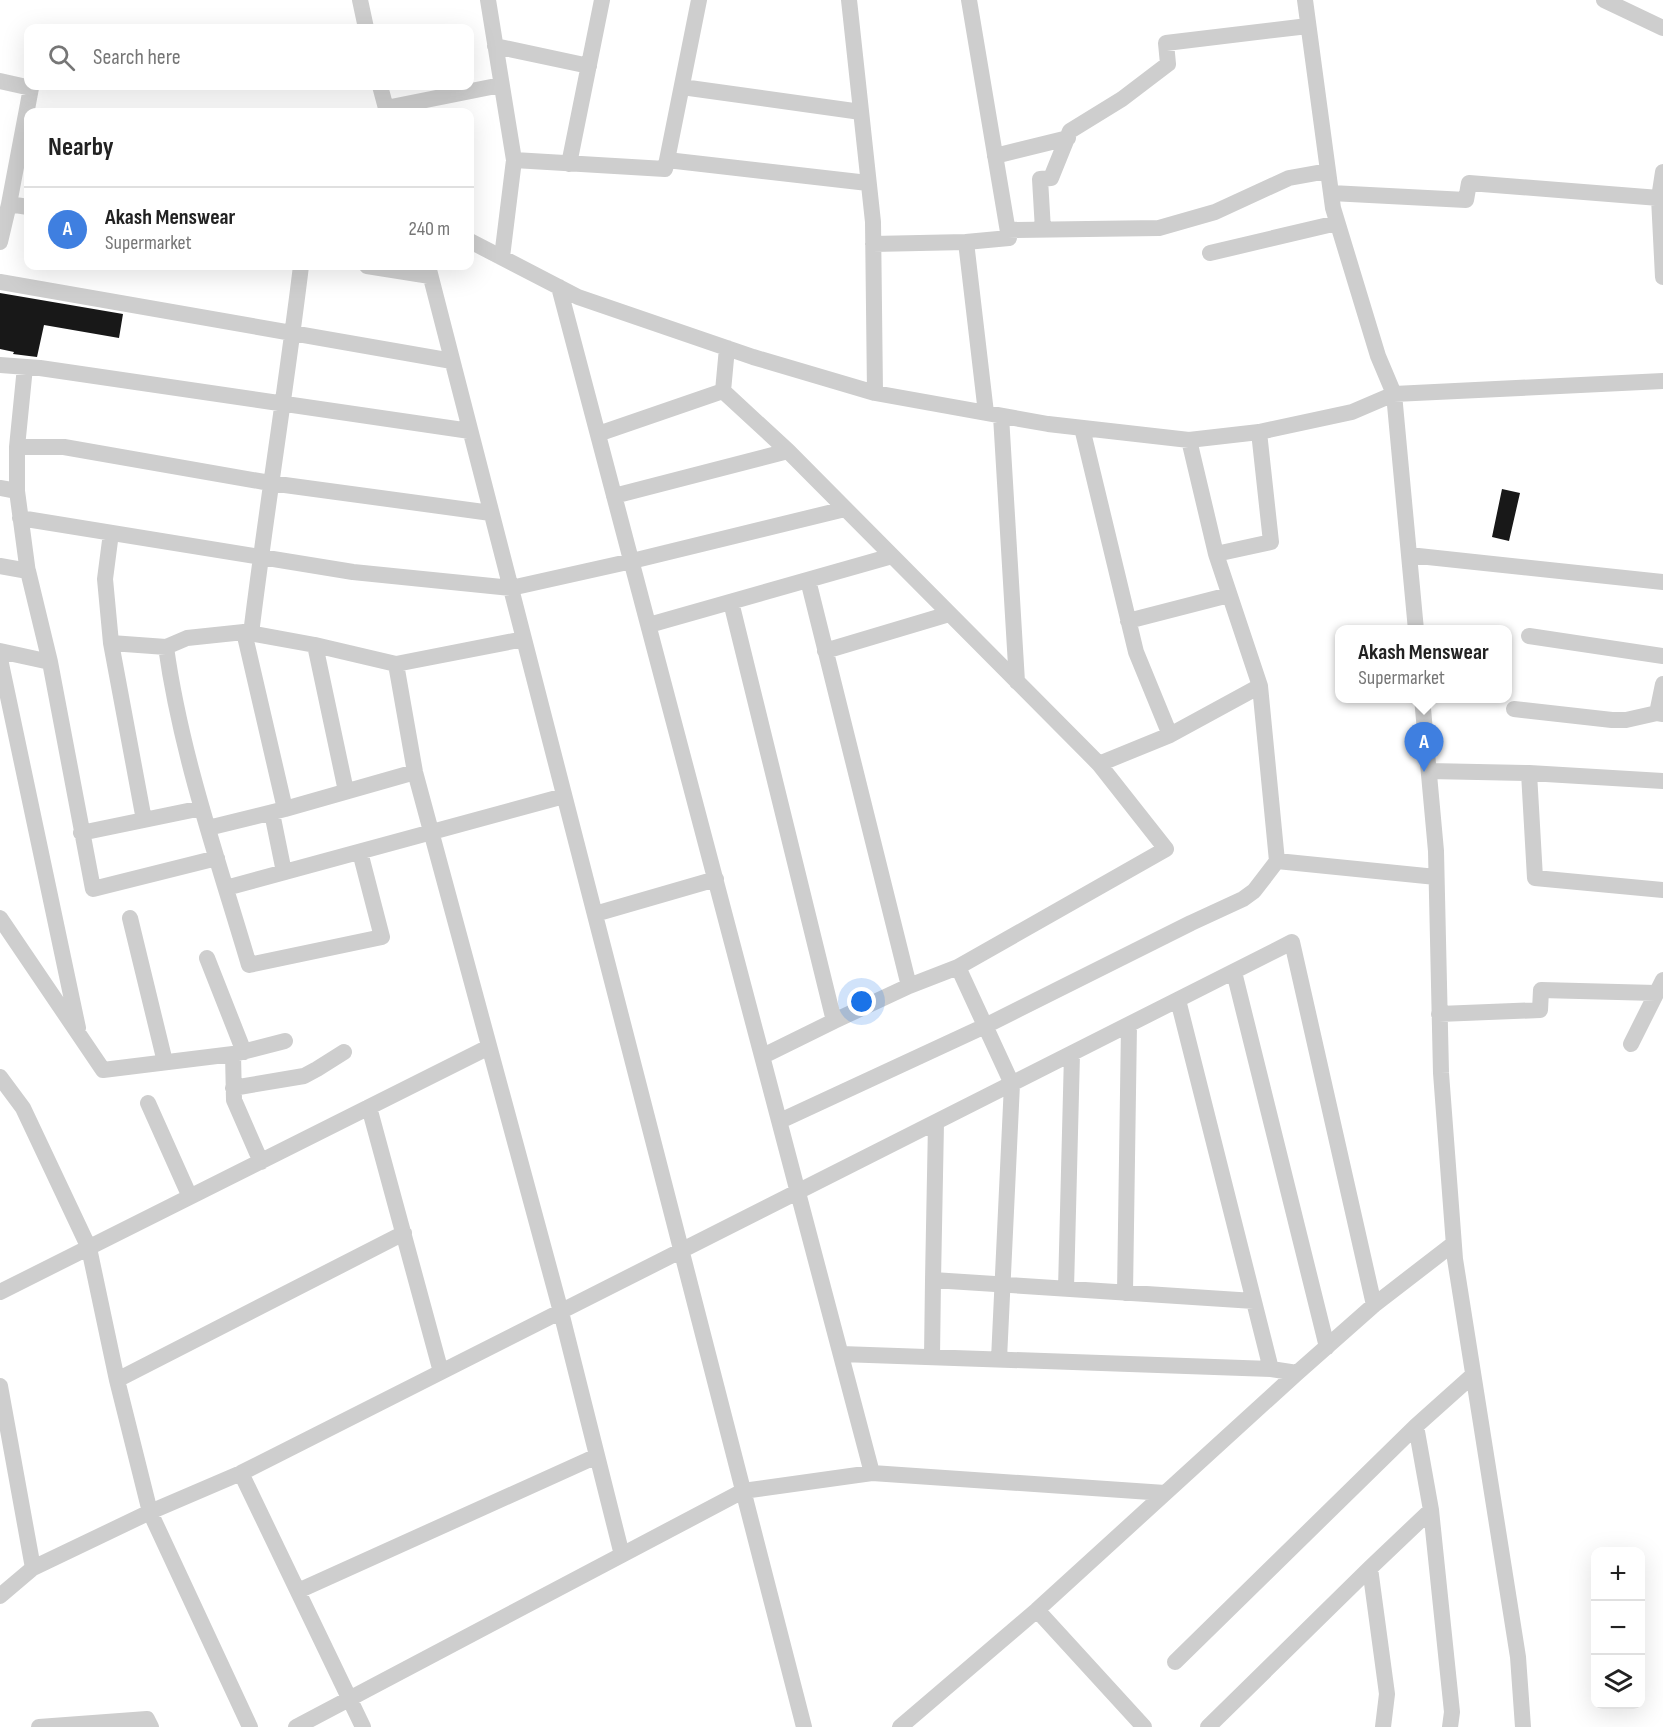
<!DOCTYPE html>
<meta charset="utf-8">
<style>
:root{--surface:#fff;--page:#f6f6f6;--text:#222;--muted:#767676;--line:#e0e0e0;--accent:#ee2d43}
body{margin:0;font-family:"Sofia Sans Condensed",sans-serif;background:var(--page);color:var(--text)}
.controls{position:absolute;right:18px;bottom:18px;display:grid;overflow:hidden;border-radius:12px;box-shadow:0 6px 24px #0002}
.controls button{width:54px;height:54px;display:grid;place-items:center;padding:0;border:0;border-bottom:2px solid var(--line);background:var(--surface);color:var(--text);font:30px sans-serif}
.you{position:absolute;left:862px;top:1002px;width:21px;height:21px;margin:-15px;border:4px solid #fff;border-radius:50%;background:#1a73e8;box-shadow:0 0 0 9px #1a73e833}
.badge{display:grid;place-items:center;width:39px;height:39px;border-radius:50%;background:var(--accent);color:#fff;font-size:20px;font-weight:700}
.pin{position:absolute;translate:-50% -50px;filter:drop-shadow(0 2px 3px #0008)}
.pin::after{content:'';position:absolute;top:32px;width:21px;height:18px;background:inherit;clip-path:polygon(0 0,100% 0,50% 100%)}
.popup{position:absolute;left:1335px;top:625px;width:177px;height:78px;box-sizing:border-box;display:grid;place-content:center;border-radius:12px;background:var(--surface);filter:drop-shadow(0 2px 4px #0005);font-size:20px;white-space:nowrap;color:var(--muted)}
.popup b{font-size:22px;color:var(--text)}
.popup::after{content:'';position:absolute;left:50%;top:100%;margin-left:-12px;border:12px solid transparent;border-top-color:var(--surface)}
.list{margin:0;padding:0;list-style:none}
h2{display:flex;justify-content:space-between;align-items:center;height:78px;margin:0;padding:0 24px;font-size:26px}
h2 small{font-size:20px;font-weight:400;color:var(--muted)}
.list li{display:grid;grid-template-columns:39px 1fr auto;gap:18px;align-items:center;box-sizing:border-box;height:84px;padding:0 24px;border-top:2px solid var(--line)}
.list b{display:block;font-size:22px;white-space:nowrap}
.list p{margin:0;font-size:20px;white-space:nowrap;color:var(--muted)}
.list em{font-size:20px;font-style:normal;color:var(--muted)}
.icon{flex:none;width:33px;height:33px;fill:none;stroke:currentColor;stroke-width:2;stroke-linecap:round;stroke-linejoin:round}
.map{position:relative;flex:none;width:1663px;height:1727px;overflow:hidden}
.search{position:absolute;background:var(--surface);box-shadow:0 6px 24px #0002;left:24px;top:24px;width:450px;height:66px;display:flex;align-items:center;gap:15px;box-sizing:border-box;padding:0 21px;border-radius:12px;color:var(--muted);font-size:22px}
.panel{position:absolute;background:var(--surface);box-shadow:0 6px 24px #0002;left:24px;top:108px;width:450px;height:162px;border-radius:12px}
.map>svg:first-child{display:block}
.building{fill:#181818}
.lines{fill:none;stroke-linecap:round;stroke-linejoin:round}
.minor{stroke:#cecece;stroke-width:16}
</style>
<div class="map">
<svg width="1663" height="1727" viewBox="0 0 1663 1727">
<rect width="100%" height="100%" fill="#fff"/>
<path class="building" d="M 0,293 L 123,314 L 119,338 L 44,325 L 37,357 L 13,354 L 14,352 L 0,349 Z
M 1502,489 L 1520,493 L 1509,541 L 1492,537 Z"/>
<g class="lines">
<path class="minor" d="M 360,0 L 366,28
M 488,0 L 514,160
M 699,0 L 667,160 L 868,183
M 849,0 L 873,222 L 875,393
M 969,0 L 1009,238 L 966,242 L 986,413
M 1305,0 L 1333,208 L 1378,356 L 1394,394 L 1416,630
M 1604,0 L 1663,28
M 495,46 L 589,66
M 0,81 L 31,88 L 9,204
M 380,86 L 387,112
M 682,87 L 861,112
M 386,108 L 501,85
M 995,156 L 1068,138
M 569,164 L 602,0
M 1663,172 L 1659,198 L 1663,277
M 1331,193 L 1466,200 L 1469,183 L 1659,198
M 1008,230 L 1159,228 L 1215,212 L 1289,178 L 1328,171
M 1043,230 L 1040,179 L 1051,178 L 1070,131 L 1122,99 L 1168,64 L 1166,43 L 1308,26
M 470,241 L 578,297 L 753,357 L 875,393 L 1048,424 L 1189,440 L 1259,432 L 1352,412 L 1394,394 L 1663,381
M 0,242 L 9,204 L 28,207
M 873,244 L 966,242
M 1210,253 L 1337,223
M 502,257 L 514,160 L 665,169 L 667,160
M 367,266 L 430,276
M 428,266 L 804,1727
M 0,282 L 452,361
M 559,287 L 872,1473
M 0,365 L 40,368 L 470,431
M 25,367 L 17,447 L 17,491 L 28,573
M 723,391 L 727,348
M 1001,416 L 1017,682
M 1082,428 L 1136,652 L 1170,735
M 598,434 L 723,391 L 788,451 L 1099,764 L 1170,735 L 1260,686 L 1277,861 L 1436,877
M 1189,440 L 1216,554 L 1260,686
M 17,447 L 64,447 L 270,483 L 491,513
M 0,488 L 17,491
M 614,496 L 788,451
M 20,518 L 353,572 L 511,588 L 632,561 L 845,509
M 111,533 L 105,579 L 111,643 L 144,820
M 1216,554 L 1271,542 L 1259,432
M 1409,555 L 1663,582
M 0,566 L 28,571 L 50,662
M 808,580 L 909,986 L 834,1021
M 731,602 L 834,1021 L 763,1056
M 1128,621 L 1229,595
M 649,625 L 892,556
M 244,632 L 285,809
M 251,634 C 266,511 286,389 301,266
M 1529,636 L 1663,656
M 524,639 L 396,664 L 415,772 L 561,1312 L 622,1555
M 111,643 L 166,647
M 315,645 L 346,791
M 0,651 L 50,662 L 93,889 L 217,858
M 825,651 L 949,614
M 0,659 L 78,1028
M 1663,684 L 1657,713 L 1663,714
M 1422,698 L 1436,851 L 1441,1073 L 1455,1259 L 1518,1657 L 1523,1727
M 1514,709 L 1612,720 L 1626,720 L 1657,713
M 1429,771 L 1529,773 L 1535,878 L 1663,890
M 1529,773 L 1663,781
M 272,813 L 284,872
M 208,828 L 285,809 L 415,772
M 81,833 L 202,808
M 360,852 L 382,937 L 249,965 C 218,860 181,755 166,647 L 187,638 L 244,632 L 315,645 L 396,664
M 226,888 L 564,796
M 595,914 L 716,879
M 0,918 L 103,1070 L 233,1054 L 234,1100 L 261,1162
M 130,918 L 165,1062
M 207,958 L 244,1052
M 958,967 L 1166,849 L 1099,764
M 1234,972 L 1327,1347
M 909,986 L 958,967 L 1012,1084 L 999,1359
M 1178,1000 L 1271,1369
M 1439,1014 L 1540,1010 L 1541,990 L 1656,993
M 1631,1044 L 1663,980
M 234,1054 L 285,1041
M 0,1077 L 23,1108 L 89,1248 L 117,1380 L 150,1512 L 250,1727
M 233,1088 L 304,1076 L 317,1069 L 344,1052
M 148,1103 L 190,1197
M 369,1107 L 441,1372
M 780,1121 L 985,1026 L 1191,923 L 1243,899 L 1254,891 L 1277,861
M 933,1280 L 936,1123
M 1066,1289 L 1072,1054
M 0,1292 L 489,1047
M 1125,1293 L 1129,1025
M 841,1354 L 1271,1369 L 1297,1373
M 932,1357 L 933,1280 L 1254,1301
M 117,1380 L 404,1233
M 0,1386 L 33,1568
M 1416,1426 L 1473,1375
M 241,1473 L 363,1727
M 1370,1568 L 1387,1694 L 1383,1727
M 298,1591 L 597,1456
M 0,1596 L 33,1568 L 150,1512 L 241,1473 L 1292,942 L 1374,1305
M 1037,1610 L 1144,1727
M 1175,1662 L 1416,1426 L 1431,1510
M 39,1727 L 147,1719 L 151,1727
M 296,1727 L 743,1491 L 872,1473 L 1165,1493
M 900,1727 L 1037,1610 L 1297,1373 L 1374,1305 L 1453,1244
M 1208,1727 L 1370,1568 L 1431,1510 L 1452,1712 L 1450,1727"/>
</g>
</svg>
<div class="controls">
<button>+</button>
<button>−</button>
<button><svg class="icon" aria-label="layers" viewBox="0 0 24 24"><path d="M12 4l9 5-9 5-9-5zM3 14l9 5 9-5"/></svg></button>
</div>
<div class="you"></div>
<div class="pin badge" style="left:1424px;top:772px;background:#3f7fe0">A</div>
<div class="popup"><b>Akash Menswear</b>Supermarket</div>
<div class="search"><svg class="icon" aria-label="search" viewBox="0 0 24 24"><circle cx="10" cy="10" r="6"/><path d="M15 15l6 6"/></svg>Search here</div>
<section class="panel">
<h2>Nearby<small></small></h2>
<ul class="list">
<li><span class="badge" style="background:#3f7fe0">A</span><div><b>Akash Menswear</b><p>Supermarket</p></div><em>240 m</em></li>
</ul>
</section>
</div>
